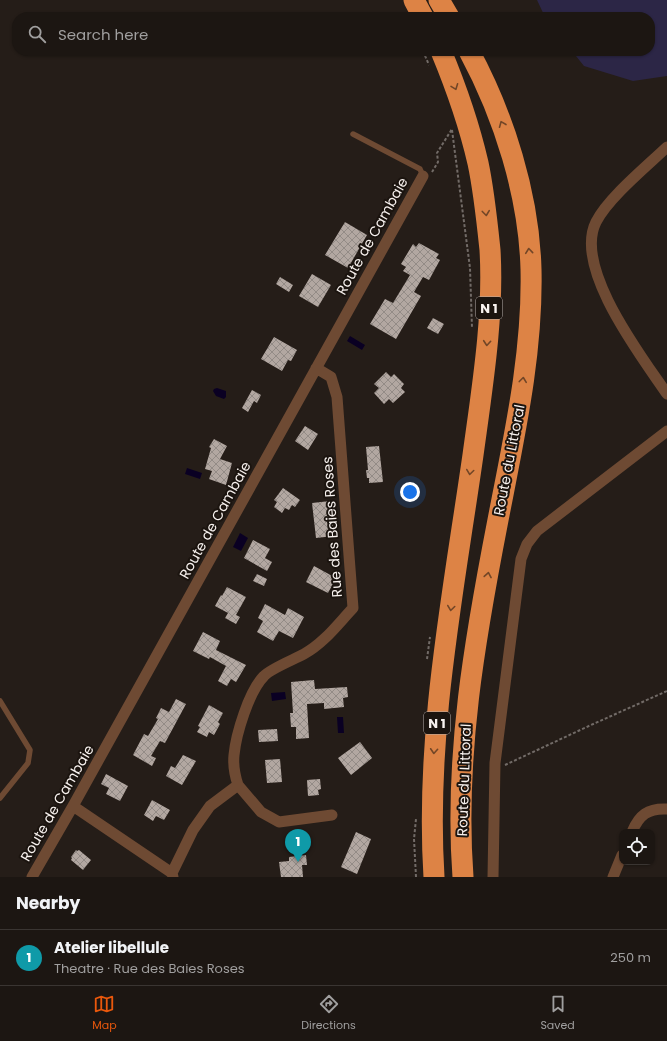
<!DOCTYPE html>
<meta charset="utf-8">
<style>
:root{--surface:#1c1612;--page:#251f1b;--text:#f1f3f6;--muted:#a09f9f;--line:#3a3532;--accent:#ea580c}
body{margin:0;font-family:Poppins,sans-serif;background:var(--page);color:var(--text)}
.controls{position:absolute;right:12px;bottom:12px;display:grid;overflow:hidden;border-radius:8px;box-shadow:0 1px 3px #0004}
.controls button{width:36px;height:36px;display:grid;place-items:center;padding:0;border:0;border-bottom:1px solid var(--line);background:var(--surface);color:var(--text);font:20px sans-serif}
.you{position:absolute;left:410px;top:492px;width:14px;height:14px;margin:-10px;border:3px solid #fff;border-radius:50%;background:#1a73e8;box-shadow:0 0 0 6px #1a73e833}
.badge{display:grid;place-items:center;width:26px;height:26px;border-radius:50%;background:var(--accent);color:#fff;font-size:13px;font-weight:700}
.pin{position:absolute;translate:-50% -33px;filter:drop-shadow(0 1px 2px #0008)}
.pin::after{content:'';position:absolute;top:21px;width:14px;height:12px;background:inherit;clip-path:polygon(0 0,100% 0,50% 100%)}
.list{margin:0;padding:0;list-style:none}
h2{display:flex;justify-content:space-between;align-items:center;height:52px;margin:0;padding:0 16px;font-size:17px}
h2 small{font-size:13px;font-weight:400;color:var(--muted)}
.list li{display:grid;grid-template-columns:26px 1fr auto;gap:12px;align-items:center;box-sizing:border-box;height:56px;padding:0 16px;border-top:1px solid var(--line)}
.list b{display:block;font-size:15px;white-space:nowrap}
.list p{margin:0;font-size:13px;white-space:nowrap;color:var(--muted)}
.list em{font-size:13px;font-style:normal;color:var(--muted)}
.icon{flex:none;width:22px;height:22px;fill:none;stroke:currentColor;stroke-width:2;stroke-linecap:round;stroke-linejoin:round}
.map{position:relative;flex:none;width:667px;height:877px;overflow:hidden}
.search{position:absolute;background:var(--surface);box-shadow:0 1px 3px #0004;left:12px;right:12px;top:12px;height:44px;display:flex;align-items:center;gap:10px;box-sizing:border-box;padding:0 14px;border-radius:16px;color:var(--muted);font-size:15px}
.sheet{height:108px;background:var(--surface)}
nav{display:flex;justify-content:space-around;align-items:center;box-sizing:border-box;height:56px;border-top:1px solid var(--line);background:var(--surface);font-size:11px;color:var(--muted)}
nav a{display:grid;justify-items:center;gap:2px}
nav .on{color:var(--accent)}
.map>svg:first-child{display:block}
.grass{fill:#2c2646}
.water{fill:#0a0023}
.building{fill:url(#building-cross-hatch)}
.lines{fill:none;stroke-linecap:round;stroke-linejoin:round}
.path{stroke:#726b67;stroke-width:2;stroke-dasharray:3 2;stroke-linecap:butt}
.lane{stroke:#6e4a33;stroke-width:5.5}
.street{stroke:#6e4a33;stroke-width:11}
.highway{stroke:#dd8345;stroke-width:21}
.oneway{stroke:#724627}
.labels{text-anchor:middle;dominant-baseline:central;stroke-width:4;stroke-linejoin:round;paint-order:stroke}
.shield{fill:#1b140f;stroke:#b6afac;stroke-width:1}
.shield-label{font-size:13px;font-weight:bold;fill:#f8f2ef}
.street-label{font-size:14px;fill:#f8f2ef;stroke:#1b140f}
</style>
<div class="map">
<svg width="667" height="877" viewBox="0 0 667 877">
<defs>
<pattern id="building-cross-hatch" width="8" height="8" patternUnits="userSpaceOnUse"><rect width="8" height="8" fill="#b2a7a1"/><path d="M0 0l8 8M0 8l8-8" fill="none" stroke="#938b86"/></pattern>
</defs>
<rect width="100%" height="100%" fill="#251d18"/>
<path class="grass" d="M 537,0 L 667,0 L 667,76 L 633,81 L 584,66 L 572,51 L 650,51 L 650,17 L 545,17 Z"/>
<path class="water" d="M 350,336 L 365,345 L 362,350 L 347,341 Z
M 217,388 L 226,391 L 226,397 L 224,399 L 216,396 L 213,391 L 214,389 Z
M 187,468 L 202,473 L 200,479 L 185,474 Z
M 240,533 L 248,538 L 241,551 L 233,547 Z
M 285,692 L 286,699 L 272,701 L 271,693 Z
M 337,717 L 343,717 L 344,733 L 338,733 Z"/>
<path class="building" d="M 345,222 L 367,235 L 348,268 L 325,255 Z
M 419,243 L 439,254 L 436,258 L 440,260 L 429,280 L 423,277 L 414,292 L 421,296 L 396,339 L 370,324 L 385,299 L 393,303 L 410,275 L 403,271 L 406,267 L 401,264 L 413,244 L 416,247 Z
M 312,274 L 331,285 L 318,307 L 299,296 Z
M 280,277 L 293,285 L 289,292 L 276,284 Z
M 433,318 L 444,324 L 438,334 L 427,328 Z
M 274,337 L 297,350 L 291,361 L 288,360 L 282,371 L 261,359 Z
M 386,372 L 391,377 L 394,374 L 404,384 L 401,388 L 405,392 L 393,403 L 389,399 L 384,404 L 374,393 L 379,388 L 374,384 Z
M 252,390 L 261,395 L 257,403 L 254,401 L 248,412 L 242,408 Z
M 305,426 L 318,434 L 308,450 L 295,441 Z
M 214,439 L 227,446 L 220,459 L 232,463 L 226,485 L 209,479 L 212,471 L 205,469 L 211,448 L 209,447 Z
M 379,446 L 383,482 L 369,483 L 369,478 L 367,478 L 366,470 L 368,470 L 366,447 Z
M 283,488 L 300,500 L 295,507 L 292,505 L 289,510 L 285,508 L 282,513 L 274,507 L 277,502 L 274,500 Z
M 330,501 L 334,536 L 316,538 L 312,503 Z
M 253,540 L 270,549 L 265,558 L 272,562 L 267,571 L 244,558 Z
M 314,566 L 336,578 L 328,593 L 306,582 Z
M 257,574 L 267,579 L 264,586 L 253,581 Z
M 227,587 L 246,597 L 236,615 L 240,617 L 236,624 L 225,618 L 228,613 L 215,606 L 221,595 L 222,596 Z
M 265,604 L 285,615 L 288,608 L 304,617 L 293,638 L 279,631 L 273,641 L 257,632 L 263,621 L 258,618 Z
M 203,632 L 220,641 L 216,650 L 246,665 L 236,682 L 231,679 L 227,686 L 218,681 L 226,666 L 210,657 L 209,659 L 193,651 Z
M 314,680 L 315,689 L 347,687 L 348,697 L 343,698 L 344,707 L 324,709 L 324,703 L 307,704 L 309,738 L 296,739 L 296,727 L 291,727 L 290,713 L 293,713 L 291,682 Z
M 176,699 L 186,704 L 165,743 L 160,741 L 151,756 L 156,758 L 152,766 L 133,755 L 144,734 L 148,736 L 158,719 L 156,718 L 161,708 L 169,712 Z
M 209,705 L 223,713 L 218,722 L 220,724 L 214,735 L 209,732 L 207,737 L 197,732 L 200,727 L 198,726 Z
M 277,729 L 278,741 L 259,742 L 258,730 Z
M 360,742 L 372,758 L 351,775 L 338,758 Z
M 183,755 L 196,761 L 182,785 L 166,776 L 171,766 L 175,768 Z
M 280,759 L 282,782 L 267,783 L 265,760 Z
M 106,774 L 128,786 L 120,801 L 106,794 L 109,788 L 101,784 Z
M 320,779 L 321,789 L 318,790 L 319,795 L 308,796 L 307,780 Z
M 152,800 L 170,810 L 164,820 L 156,816 L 153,821 L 144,815 Z
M 356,832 L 371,839 L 357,874 L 341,867 Z
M 76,850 L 77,851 L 79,850 L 91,860 L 83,870 L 71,860 L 72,858 L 71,857 Z
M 306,855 L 307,865 L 302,865 L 303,877 L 281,877 L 279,862 L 289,861 L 289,857 Z"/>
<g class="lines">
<path class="path" d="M 423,51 L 429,65
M 452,130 L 470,268 L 472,328
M 432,172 L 438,162 L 437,153 L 452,129
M 427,659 L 430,637
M 505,765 L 591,725 L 667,691
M 416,877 L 414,839 L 416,819"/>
<path class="lane" d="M 353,134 L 420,169 L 423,176
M 0,701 L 30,750 L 28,763 L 0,798"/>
<path class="street" d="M 667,147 C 647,166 608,198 596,222 C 573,268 642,357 667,394
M 238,785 L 261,812 L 279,822 L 332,815
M 73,806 L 172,873 L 173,877
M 632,832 C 639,815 648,808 667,809
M 172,873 L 193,830 L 210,806 L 238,785 C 235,776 233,765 234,755 C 236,734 249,691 264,676 C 270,669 295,659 304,654 C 324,643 338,624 353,608 L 337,397 L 331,377 L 316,368
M 32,877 L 73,806 L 423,176
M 493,877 L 495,763 L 521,559 L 527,544 L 537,531 L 667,431
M 613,877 L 622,855"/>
<path class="highway" d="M 414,0 L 423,17
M 439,0 L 449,17
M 434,877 C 425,735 453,595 473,455 C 482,389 494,316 490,250 C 487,221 484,191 478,163 C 469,124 456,87 441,51
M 463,877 C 454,757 475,638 498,520 C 514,437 533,354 531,269 C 529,195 504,116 469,51"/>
</g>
<defs><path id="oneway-chevron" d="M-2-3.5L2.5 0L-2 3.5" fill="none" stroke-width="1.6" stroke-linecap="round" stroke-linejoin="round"/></defs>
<g class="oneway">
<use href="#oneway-chevron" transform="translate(455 87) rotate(69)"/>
<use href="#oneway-chevron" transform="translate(502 124) rotate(-112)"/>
<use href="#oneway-chevron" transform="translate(486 213) rotate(83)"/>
<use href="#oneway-chevron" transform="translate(529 251) rotate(-96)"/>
<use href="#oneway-chevron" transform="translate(487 343) rotate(95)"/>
<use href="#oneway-chevron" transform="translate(523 380) rotate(-83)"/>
<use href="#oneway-chevron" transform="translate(470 472) rotate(98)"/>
<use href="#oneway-chevron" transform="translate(488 575) rotate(-80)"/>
<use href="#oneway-chevron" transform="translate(451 608) rotate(98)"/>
<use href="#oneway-chevron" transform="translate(434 751) rotate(94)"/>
</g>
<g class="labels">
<g class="shield">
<rect x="476" y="297" width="26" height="22" rx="3"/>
<rect x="424" y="712" width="26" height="22" rx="3"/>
</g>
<g class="shield-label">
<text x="489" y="308">N 1</text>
<text x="437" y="723">N 1</text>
</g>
<g class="street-label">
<text transform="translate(372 236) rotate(-61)">Route de Cambaie</text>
<text transform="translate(509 460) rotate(-79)">Route du Littoral</text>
<text transform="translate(215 520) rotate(-61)">Route de Cambaie</text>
<text transform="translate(332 527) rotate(-94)">Rue des Baies Roses</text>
<text transform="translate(464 780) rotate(-88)">Route du Littoral</text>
<text transform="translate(57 803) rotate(-60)">Route de Cambaie</text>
</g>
</g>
</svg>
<div class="controls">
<button><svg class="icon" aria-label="locate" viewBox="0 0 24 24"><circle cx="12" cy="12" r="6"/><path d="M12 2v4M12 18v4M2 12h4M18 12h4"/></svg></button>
</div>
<div class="you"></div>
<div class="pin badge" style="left:298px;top:862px;background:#0f9aa8">1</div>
<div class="search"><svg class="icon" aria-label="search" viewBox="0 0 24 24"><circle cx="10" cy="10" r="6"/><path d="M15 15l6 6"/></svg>Search here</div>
</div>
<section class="sheet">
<h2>Nearby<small></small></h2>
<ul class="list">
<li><span class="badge" style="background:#0f9aa8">1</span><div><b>Atelier libellule</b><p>Theatre · Rue des Baies Roses</p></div><em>250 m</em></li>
</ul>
</section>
<nav>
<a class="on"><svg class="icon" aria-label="map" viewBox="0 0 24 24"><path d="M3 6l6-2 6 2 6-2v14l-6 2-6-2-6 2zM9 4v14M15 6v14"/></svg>Map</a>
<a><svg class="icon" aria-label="directions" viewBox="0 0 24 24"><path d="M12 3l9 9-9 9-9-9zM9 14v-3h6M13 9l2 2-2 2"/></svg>Directions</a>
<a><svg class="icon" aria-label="saved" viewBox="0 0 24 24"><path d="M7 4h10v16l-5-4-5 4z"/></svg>Saved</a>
</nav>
